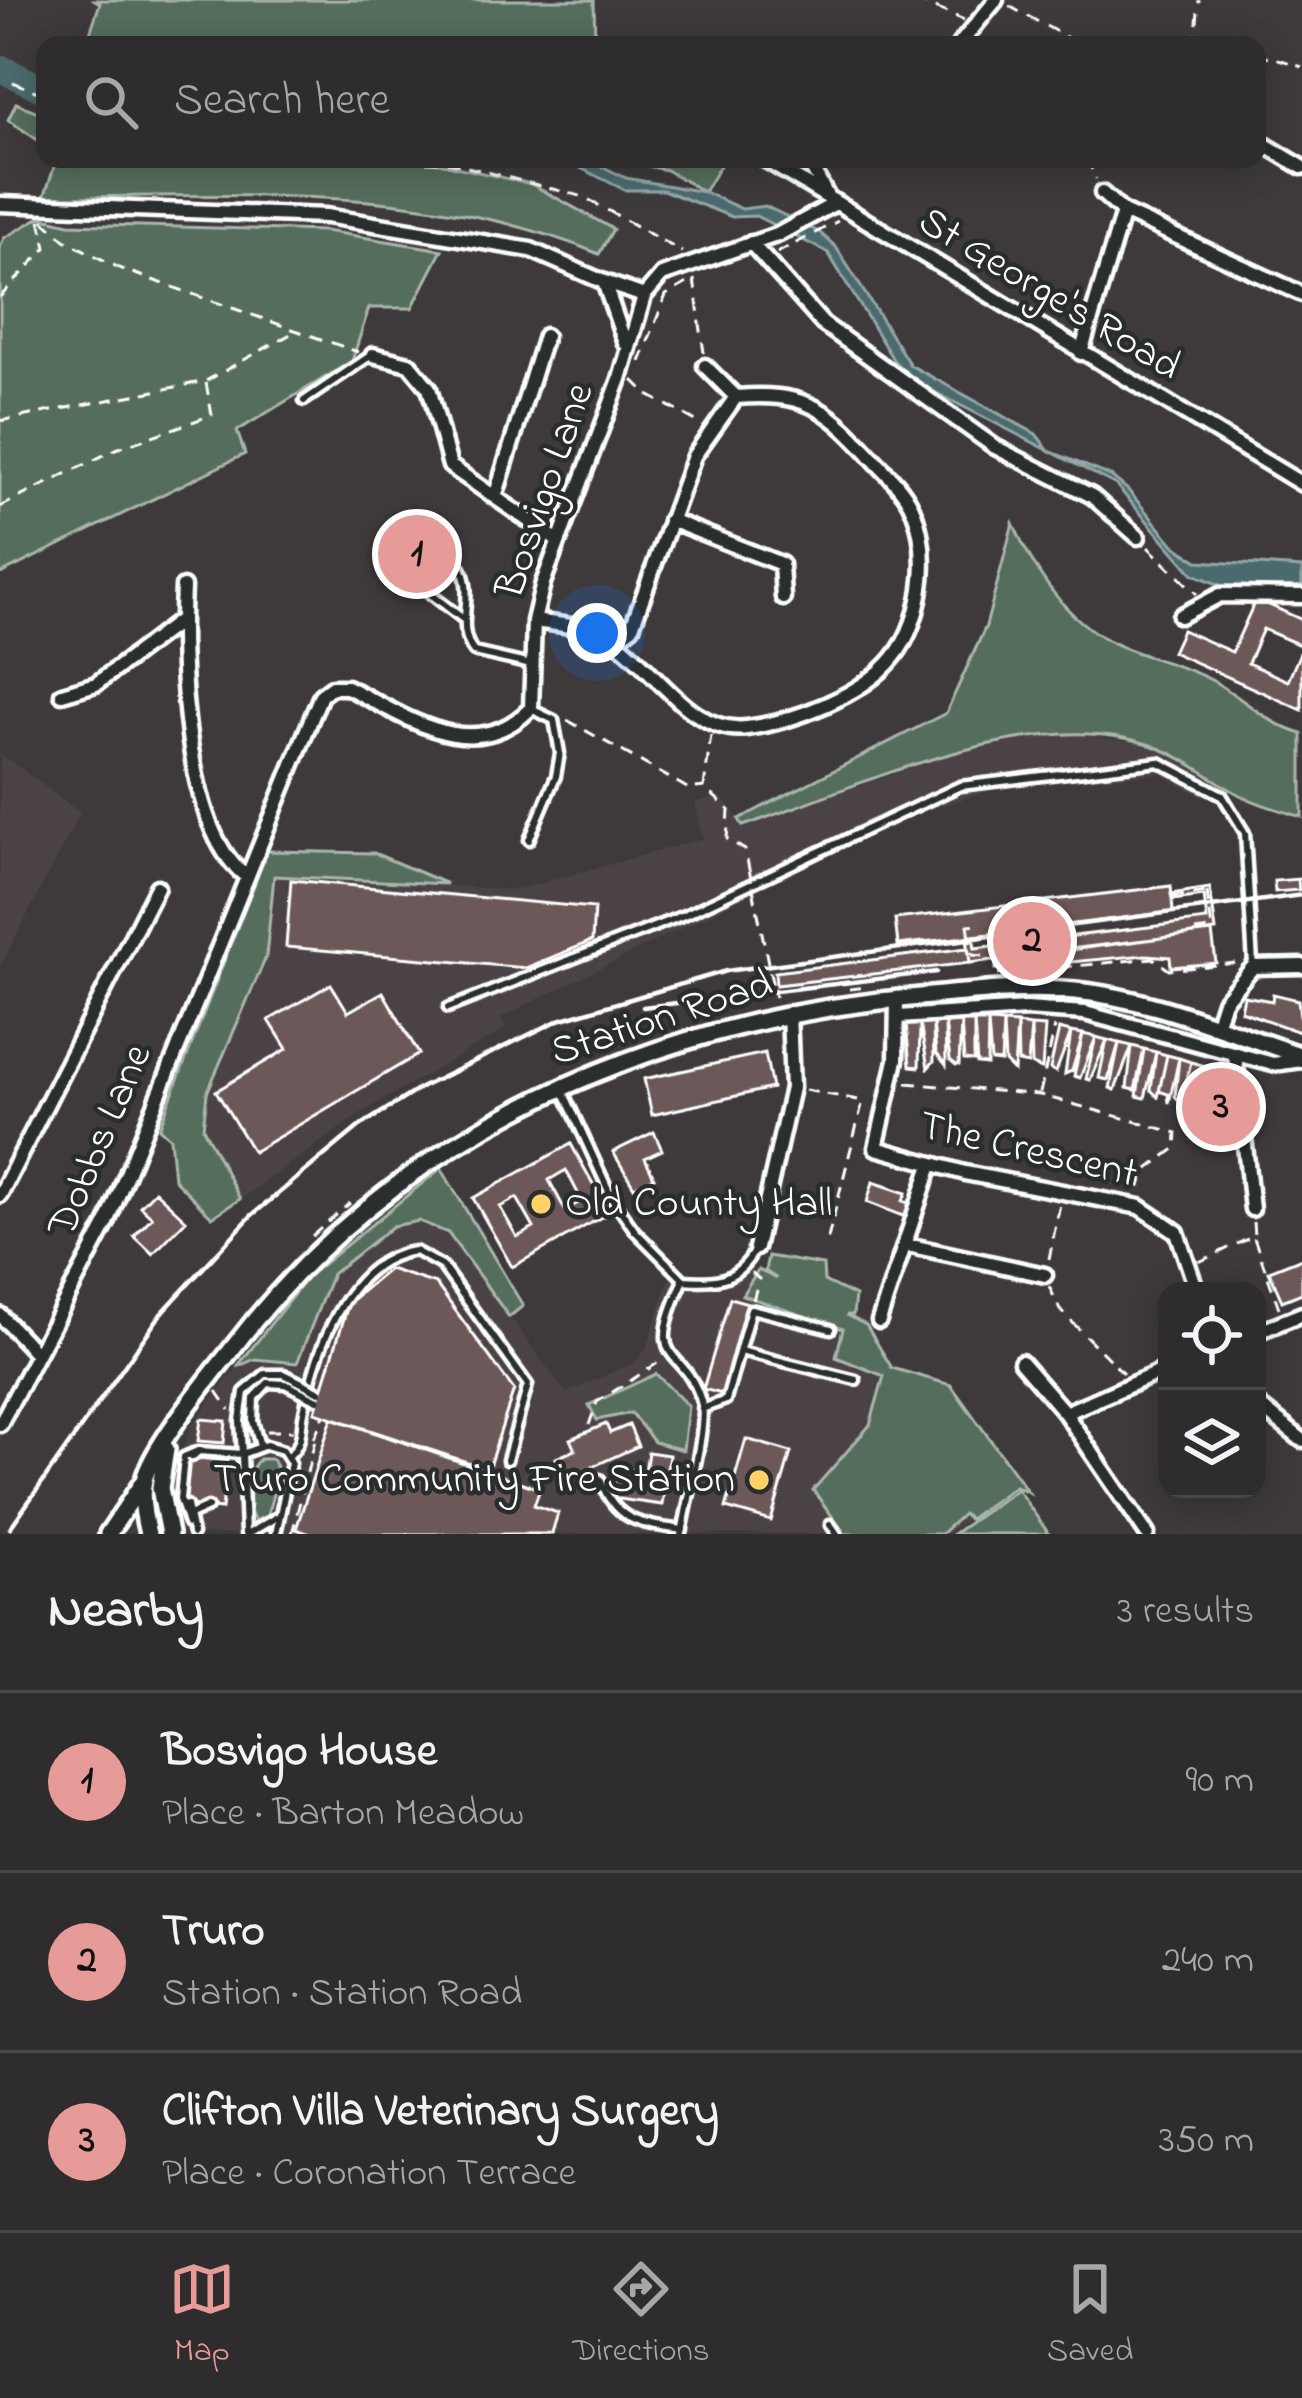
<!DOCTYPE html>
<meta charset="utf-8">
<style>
:root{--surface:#2e2c2c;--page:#363434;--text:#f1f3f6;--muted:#a7a7a9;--line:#494848;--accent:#e69b98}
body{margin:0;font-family:"Indie Flower",sans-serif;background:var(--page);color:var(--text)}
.controls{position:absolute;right:36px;bottom:36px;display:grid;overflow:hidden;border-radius:24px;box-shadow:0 6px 30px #0003}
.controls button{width:108px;height:108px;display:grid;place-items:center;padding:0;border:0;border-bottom:3px solid var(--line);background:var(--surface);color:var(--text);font:60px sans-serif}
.you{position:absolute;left:597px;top:633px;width:42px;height:42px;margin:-30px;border:9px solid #fff;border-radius:50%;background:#1a73e8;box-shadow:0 0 0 18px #1a73e833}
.badge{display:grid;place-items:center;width:78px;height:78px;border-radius:50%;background:var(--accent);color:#111;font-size:39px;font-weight:700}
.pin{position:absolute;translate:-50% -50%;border:6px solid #fff;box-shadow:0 3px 12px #0006}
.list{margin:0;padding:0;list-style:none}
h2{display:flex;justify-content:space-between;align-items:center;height:156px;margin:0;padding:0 48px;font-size:51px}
h2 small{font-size:39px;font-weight:400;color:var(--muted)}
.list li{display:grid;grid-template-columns:78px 1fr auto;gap:36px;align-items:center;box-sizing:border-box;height:180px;padding:0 48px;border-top:3px solid var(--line)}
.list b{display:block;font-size:45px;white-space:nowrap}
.list p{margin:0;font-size:39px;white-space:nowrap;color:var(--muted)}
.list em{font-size:39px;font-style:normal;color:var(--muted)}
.icon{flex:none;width:66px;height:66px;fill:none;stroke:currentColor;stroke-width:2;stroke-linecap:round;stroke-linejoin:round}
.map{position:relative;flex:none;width:1302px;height:1534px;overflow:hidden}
.search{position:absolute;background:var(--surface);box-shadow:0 6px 30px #0003;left:36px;right:36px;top:36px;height:132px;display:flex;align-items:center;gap:30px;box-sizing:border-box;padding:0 42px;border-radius:24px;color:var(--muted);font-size:45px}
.sheet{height:696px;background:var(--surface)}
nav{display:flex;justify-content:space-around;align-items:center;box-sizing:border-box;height:168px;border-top:3px solid var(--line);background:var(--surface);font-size:33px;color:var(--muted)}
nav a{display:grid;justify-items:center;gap:6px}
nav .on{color:var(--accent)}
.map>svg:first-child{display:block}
.built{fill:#4c4344}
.green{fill:#556d5b;stroke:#aab6ad;stroke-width:3}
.water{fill:#4c6a6d;stroke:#94a6a7;stroke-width:3}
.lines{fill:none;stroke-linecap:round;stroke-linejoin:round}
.river{stroke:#4c6a6d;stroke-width:27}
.building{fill:#6c5959;stroke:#fff;stroke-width:3;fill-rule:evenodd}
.service-casing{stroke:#fff;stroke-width:15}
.minor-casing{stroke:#fff;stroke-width:21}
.tertiary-casing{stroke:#fff;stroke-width:24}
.path{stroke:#fff;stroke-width:3;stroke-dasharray:12 9;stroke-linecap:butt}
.service{stroke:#2a2d2e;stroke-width:6}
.minor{stroke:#2a2d2e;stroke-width:12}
.tertiary{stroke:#2a2d2e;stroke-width:15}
.rail{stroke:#fff;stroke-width:4.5}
.service-bridge-casing{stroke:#fff;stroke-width:15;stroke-linecap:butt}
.path-bridge{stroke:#fff;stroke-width:3;stroke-dasharray:12 9;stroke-linecap:butt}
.service-bridge{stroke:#2a2d2e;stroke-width:6}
.poi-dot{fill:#ffd166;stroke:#2a2d2e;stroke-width:4.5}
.labels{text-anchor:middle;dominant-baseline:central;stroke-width:9;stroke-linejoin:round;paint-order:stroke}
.street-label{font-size:42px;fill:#fff;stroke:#2a2d2e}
.poi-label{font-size:42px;fill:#fff;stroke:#2a2d2e;text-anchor:start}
</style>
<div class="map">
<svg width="1302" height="1534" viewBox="0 0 1302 1534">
<rect width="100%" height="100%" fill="#3e3a3b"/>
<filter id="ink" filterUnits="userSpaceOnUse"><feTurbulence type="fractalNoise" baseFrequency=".00833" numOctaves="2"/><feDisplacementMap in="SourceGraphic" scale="24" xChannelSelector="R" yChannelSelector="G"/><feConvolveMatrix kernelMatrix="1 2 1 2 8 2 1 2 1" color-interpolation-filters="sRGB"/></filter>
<g filter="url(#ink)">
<path class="built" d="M 1054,732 L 1150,744 L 1218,777 L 1201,796 L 1159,773 L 1006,786 L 912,814 L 500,1018 L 505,1029 L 363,1112 L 240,1199 L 203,1129 L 207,1094 L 266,957 L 274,875 L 515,890 L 703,839 L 695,802 L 721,797 L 744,826 L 958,752 Z
M 0,753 L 80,813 L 0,967 Z
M 419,1221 L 448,1233 L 566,1393 L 635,1362 L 646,1349 L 669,1279 L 758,1270 L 742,1295 L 844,1329 L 885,1376 L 871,1426 L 969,1519 L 946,1534 L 183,1534 L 175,1493 L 178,1460 L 192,1425 L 237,1367 L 255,1359 L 297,1363 L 332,1273 L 393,1226 Z"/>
<path class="green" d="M 95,0 L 594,0 L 595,45 L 86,45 L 100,3 Z
M 16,103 L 45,115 L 45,145 L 8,120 Z
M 57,159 L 421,159 L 531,184 L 613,229 L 599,254 C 427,181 227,197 44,197 Z
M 616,159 L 724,159 L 704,192 L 666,170 Z
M 40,217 L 69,224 L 325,231 L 442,250 L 412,308 L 369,308 L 352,361 L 237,431 L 245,454 L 0,574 L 0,247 L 4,238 Z
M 1013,523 C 1035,573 1068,624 1120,646 C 1151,659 1187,666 1215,682 C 1246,700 1267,724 1302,734 L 1302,817 C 1280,810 1253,803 1233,791 C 1207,775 1183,757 1153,746 C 1035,702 857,787 743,826 L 739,819 L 946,713 L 986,626 Z
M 267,851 L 374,853 L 447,884 L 274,876 L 266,957 L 207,1093 L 203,1128 L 240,1199 L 212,1217 L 174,1179 L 170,1138 L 159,1128 Z
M 441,1168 L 523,1306 L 509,1317 L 448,1233 L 419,1221 L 393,1226 L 332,1274 L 297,1363 L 255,1359 L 237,1367 L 308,1276 Z
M 768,1256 L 823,1265 L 824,1281 L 855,1296 L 853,1315 L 846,1315 L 866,1325 L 892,1368 L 951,1385 L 1028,1492 L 1015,1486 L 969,1519 L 963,1514 L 941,1534 L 845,1534 L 813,1490 L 870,1425 L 884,1376 L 836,1357 L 843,1329 L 742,1295 L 758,1270 L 777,1279 L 765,1271 Z
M 656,1374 L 688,1406 L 683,1450 L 654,1442 L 631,1413 L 597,1420 L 589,1405 Z
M 260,1459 L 272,1459 L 279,1473 L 267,1516 L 255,1521 C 244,1506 245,1471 260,1459 Z
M 1017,1489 L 1049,1534 L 953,1534 Z"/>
<path class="water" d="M 562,159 L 587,159 L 626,178 L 704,192 L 742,209 L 765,206 L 819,232 L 836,247 L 910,365 L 1036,434 L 1049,451 L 1111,476 L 1128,490 L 1175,546 L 1198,561 L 1302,568 L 1302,589 L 1220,585 L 1193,574 L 1116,485 L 917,383 L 894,361 L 828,253 L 756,216 L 732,217 L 663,190 L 625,190 Z"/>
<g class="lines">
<path class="river" d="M 0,68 L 45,90"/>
</g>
<path class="building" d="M 426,523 L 446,545 L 412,583 L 388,563 Z
M 1256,599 L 1302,620 L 1302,646 L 1263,629 L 1248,663 L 1288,681 L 1302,648 L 1302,710 L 1172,652 L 1182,630 L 1232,652 Z
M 1298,879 L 1299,890 L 1275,892 L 1274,881 Z
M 291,880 L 594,908 L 592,941 L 526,968 L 286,947 Z
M 1171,886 L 1173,912 L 898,945 L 895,919 Z
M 1210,888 L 1216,931 L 970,963 L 967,937 L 973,936 L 975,948 L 1207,920 L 1204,896 L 1172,900 L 1171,894 Z
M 1212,932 L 1216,963 L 1171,967 L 1170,957 L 1146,955 L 996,969 L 995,958 Z
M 968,948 L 970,963 L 776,985 L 775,972 Z
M 331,984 L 348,1012 L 383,992 L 419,1054 L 253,1152 L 216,1091 L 287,1049 L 269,1020 Z
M 1273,994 L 1298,1000 L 1302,1033 L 1241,1011 L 1244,996 L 1272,1001 Z
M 961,1022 L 974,1022 L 974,1061 L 964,1060 Z
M 961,1022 L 959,1065 L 956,1065 L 950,1060 L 945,1023 Z
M 974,1022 L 988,1022 L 987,1065 L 977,1064 Z
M 988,1022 L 1003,1023 L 1001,1062 L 991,1061 Z
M 933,1023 L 945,1023 L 946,1065 L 936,1053 Z
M 933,1023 L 934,1061 L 928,1068 L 920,1024 Z
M 1003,1023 L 1017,1024 L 1014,1071 L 1005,1062 Z
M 906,1024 L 920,1024 L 919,1067 L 910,1066 Z
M 1017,1024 L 1031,1026 L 1028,1064 L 1018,1062 Z
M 1031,1026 L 1045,1027 L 1042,1069 L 1032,1065 Z
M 1059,1029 L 1071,1032 L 1056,1072 L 1050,1069 Z
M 1071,1032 L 1083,1034 L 1072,1071 L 1065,1074 Z
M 1083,1034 L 1096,1037 L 1080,1078 L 1074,1076 Z
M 1096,1037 L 1107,1040 L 1090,1080 L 1086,1079 Z
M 1107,1040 L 1119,1043 L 1108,1080 L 1099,1078 Z
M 1119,1043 L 1132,1046 L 1115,1090 L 1110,1088 Z
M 1132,1046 L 1144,1049 L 1135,1090 L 1127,1088 Z
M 1144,1049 L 1156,1052 L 1145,1098 L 1137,1096 Z
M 1156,1052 L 1167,1055 L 1158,1097 L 1151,1090 Z
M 765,1053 L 772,1088 L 652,1115 L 644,1079 Z
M 1167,1055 L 1179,1058 L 1169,1103 L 1168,1094 L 1159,1091 Z
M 1179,1058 L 1191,1062 L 1181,1103 L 1175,1096 Z
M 1191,1062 L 1202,1065 L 1191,1106 L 1182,1098 Z
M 1202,1065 L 1214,1068 L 1195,1107 L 1191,1106 Z
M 1225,1088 L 1233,1092 L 1234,1133 L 1216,1132 L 1216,1128 L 1196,1132 L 1216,1089 Z
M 654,1132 L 662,1150 L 645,1158 L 654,1177 L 634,1187 L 613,1152 Z
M 571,1144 L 609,1213 L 512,1267 L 473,1198 ZM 566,1170 L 582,1201 L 565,1210 L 549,1180 ZM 517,1198 L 534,1228 L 517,1237 L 500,1207 Z
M 873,1182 L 906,1193 L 903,1201 L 912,1204 L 908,1218 L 867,1202 Z
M 155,1191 L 186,1220 L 153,1254 L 134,1236 L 152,1217 L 140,1206 Z
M 1302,1258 L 1302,1293 L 1282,1301 L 1269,1271 Z
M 389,1269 L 436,1284 L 514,1390 L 488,1469 L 315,1412 L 349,1302 Z
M 730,1298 L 748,1303 L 722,1394 L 703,1389 Z
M 332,1418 L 540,1489 L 534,1505 L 558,1513 L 552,1534 L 310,1534 L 296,1529 Z
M 201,1419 L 226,1421 L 224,1443 L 198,1441 Z
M 606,1424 L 610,1433 L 629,1425 L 638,1446 L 565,1479 L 556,1458 L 575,1450 L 570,1439 Z
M 746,1439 L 791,1452 L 771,1521 L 726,1508 Z
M 648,1452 L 669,1455 L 662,1505 L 612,1498 L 616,1468 L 645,1472 Z
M 188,1457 L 227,1461 L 222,1509 L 183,1505 Z"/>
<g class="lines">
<g class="service-casing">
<path id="service" d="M 304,401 L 370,356
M 463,619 L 428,592 L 429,576 L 440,564 L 460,566 C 477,596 453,624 474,652 L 531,665
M 529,840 L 556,776 L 560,753 L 554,720 L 531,709
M 448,1008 L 684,915 L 960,786 L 1159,762 L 1222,795 L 1245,833 L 1253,964
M 562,1089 L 613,1200 L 635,1231 L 684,1280
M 740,1351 L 856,1380
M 702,1409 L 726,1400 L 751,1309 L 831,1329
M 253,1421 L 260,1446
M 290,1455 C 304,1441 300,1430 304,1412 C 315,1353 345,1260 415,1251 L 442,1266 L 528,1385 L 507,1460
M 192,1457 L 199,1451 L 242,1454 L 240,1421
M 600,1479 C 615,1522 640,1524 683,1530
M 187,1505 L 193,1534
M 190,1515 L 208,1507
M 188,1524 L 180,1499 L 184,1457 L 198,1451
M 830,1524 L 837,1534
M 245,1534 L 242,1454 L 266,1445 L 283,1450 L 291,1463 L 276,1534
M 248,1534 L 275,1518
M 682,1534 C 686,1507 707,1426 702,1405 C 686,1342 641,1371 684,1280 C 716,1283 738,1280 754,1251"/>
</g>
<g class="minor-casing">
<path id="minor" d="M 959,45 L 996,0
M 1257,140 L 1302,167
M 764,159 L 1302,484
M 1102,193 L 1123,212 L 1302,294
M 0,204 L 326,216 L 531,250 L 604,282
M 751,243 L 823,324 L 995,447 L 1092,496 L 1138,537
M 625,343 L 604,282 L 644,296
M 1081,353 L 1123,212
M 373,355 L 409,364 L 429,388 L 450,466 L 558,541
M 705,366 L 736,397
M 496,494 L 545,336
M 670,520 L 781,564 L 783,598
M 183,587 C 179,658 184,832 247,877
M 1180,616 L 1220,595 L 1302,596
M 534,621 C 560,625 591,626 614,640 C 654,667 691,735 747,728 C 793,722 863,695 893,658 C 926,618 934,538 905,495 C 895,480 880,467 869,454 C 825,405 801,392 736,397 L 694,456 L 632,627 L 614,641
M 62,694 L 96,684 L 181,620
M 897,999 L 896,1060 L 876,1148 L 965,1173 L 1140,1207 L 1177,1232 L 1197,1291
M 898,1017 L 1026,1009 L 1085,1013 L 1273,1064 L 1302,1060
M 1216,1026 L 1224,1001 L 1253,967 L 1302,966
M 1235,1055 L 1252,1209
M 0,1195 L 157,887
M 907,1245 L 1045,1275
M 756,1248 L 792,1088 L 789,1013
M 0,1315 L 35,1352
M 879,1321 L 931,1165
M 1257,1332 L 1302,1314
M 1021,1362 L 1065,1413 L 1147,1534
M 1257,1404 L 1302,1440
M 1065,1413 L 1167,1369
M 0,1424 L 107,1223 L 321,695 L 332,687 L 347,687 C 407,717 473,767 531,708 L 534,621 L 543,583 L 620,379 L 644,296 L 662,275 L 779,234 L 832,205 L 811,166 L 813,159"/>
</g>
<g class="tertiary-casing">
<path id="tertiary" d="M 166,1449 L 160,1488 L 169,1534
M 108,1534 L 143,1482
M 148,1534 C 144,1518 140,1496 144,1480 C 153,1445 211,1376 235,1345 C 400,1129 655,1019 920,997 C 971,992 1024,986 1075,991 C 1153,998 1228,1032 1302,1056"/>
</g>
<path class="path" d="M 916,0 L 964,20
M 1009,6 L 1081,45
M 1195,45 L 1199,0
M 1257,58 L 1270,56 L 1302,67
M 13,82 L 45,95
M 342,159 L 452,163 L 584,197 L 682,252
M 1087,159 L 1096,179
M 43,220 L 65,240 L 121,269 L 358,352
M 777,253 L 838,221
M 694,279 L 704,353
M 0,297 L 46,248 L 40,219
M 640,362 L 666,295 L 689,282
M 633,380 L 648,395 L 698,422
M 0,421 L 206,381 L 298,330
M 0,507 L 116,449 L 212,415 L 206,383
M 1148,547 L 1197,594
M 567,720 L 689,789 L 704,787
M 711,735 L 704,787 L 729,810 L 727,839 L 745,850 L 749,869
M 1172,897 L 1207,892
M 969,931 L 968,925 L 978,924
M 1195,931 L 1212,929
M 972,955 L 983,956
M 998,974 L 1153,958 L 1169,970 L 1235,963
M 849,989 L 869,987
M 906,1083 L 1040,1095 L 1177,1133 L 1176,1148 L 1144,1172 L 1138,1194
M 805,1090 L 863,1101 L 826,1246
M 1040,1093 L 1055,1027
M 312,1236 L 350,1203
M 1254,1238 L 1279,1308
M 1049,1259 L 1060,1204
M 1199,1262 L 1254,1236 L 1253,1222
M 751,1272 L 759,1279 L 753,1300
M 1049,1286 L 1060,1310 L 1123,1373
M 217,1391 L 230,1410
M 589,1425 L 597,1402 L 661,1361
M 267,1431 L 293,1431
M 314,1438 L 324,1415
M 292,1534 L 315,1440"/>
<use href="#service" class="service"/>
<use href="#minor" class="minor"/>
<use href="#tertiary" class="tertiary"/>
<path class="rail" d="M 643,1007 L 936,972
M 10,1528 L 161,1314 L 251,1216 L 360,1126 L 422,1087 L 559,1020 L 726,971 L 1302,895"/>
<g class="service-bridge-casing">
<path id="service-bridge" d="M 240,1421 L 244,1392 L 265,1374 L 284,1374 L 320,1392
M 253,1421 L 254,1398 L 268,1383 L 285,1384 L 318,1400"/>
</g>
<path class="path-bridge" d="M 749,869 L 775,997
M 1207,892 L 1212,929
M 969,931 L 972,955"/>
<use href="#service-bridge" class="service-bridge"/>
</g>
</g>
<g class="poi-dot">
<circle cx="541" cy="1204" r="12"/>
<circle cx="759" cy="1480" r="12"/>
</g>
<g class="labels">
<g class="street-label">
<text transform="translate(1049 295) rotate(31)">St George's Road</text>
<text transform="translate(546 491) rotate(-71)">Bosvigo Lane</text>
<text transform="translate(662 1019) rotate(-18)">Station Road</text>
<text transform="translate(101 1141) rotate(-67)">Dobbs Lane</text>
<text transform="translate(1028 1151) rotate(13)">The Crescent</text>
</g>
<g class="poi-label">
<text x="565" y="1204">Old County Hall</text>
<text x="735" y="1480" text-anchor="end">Truro Community Fire Station</text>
</g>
</g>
</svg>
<div class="controls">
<button><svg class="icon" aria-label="locate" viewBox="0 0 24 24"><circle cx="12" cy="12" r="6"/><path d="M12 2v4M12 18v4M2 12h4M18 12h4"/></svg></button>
<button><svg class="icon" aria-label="layers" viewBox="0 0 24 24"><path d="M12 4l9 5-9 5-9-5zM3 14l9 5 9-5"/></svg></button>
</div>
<div class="you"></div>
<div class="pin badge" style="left:417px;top:554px">1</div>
<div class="pin badge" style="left:1032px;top:941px">2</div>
<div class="pin badge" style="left:1221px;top:1107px">3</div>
<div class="search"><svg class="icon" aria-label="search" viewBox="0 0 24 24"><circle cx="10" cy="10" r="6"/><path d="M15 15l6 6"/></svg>Search here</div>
</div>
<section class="sheet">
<h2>Nearby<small>3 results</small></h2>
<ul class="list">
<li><span class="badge">1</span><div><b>Bosvigo House</b><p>Place · Barton Meadow</p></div><em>90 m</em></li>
<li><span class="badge">2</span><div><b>Truro</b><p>Station · Station Road</p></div><em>240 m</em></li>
<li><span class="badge">3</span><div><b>Clifton Villa Veterinary Surgery</b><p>Place · Coronation Terrace</p></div><em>350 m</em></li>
</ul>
</section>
<nav>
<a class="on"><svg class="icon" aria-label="map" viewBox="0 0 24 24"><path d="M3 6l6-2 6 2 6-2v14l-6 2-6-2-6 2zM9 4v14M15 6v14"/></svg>Map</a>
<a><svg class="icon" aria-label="directions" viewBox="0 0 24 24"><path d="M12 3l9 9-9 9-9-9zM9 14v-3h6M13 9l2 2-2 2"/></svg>Directions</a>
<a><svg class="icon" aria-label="saved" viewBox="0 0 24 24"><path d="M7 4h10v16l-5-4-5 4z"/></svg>Saved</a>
</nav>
